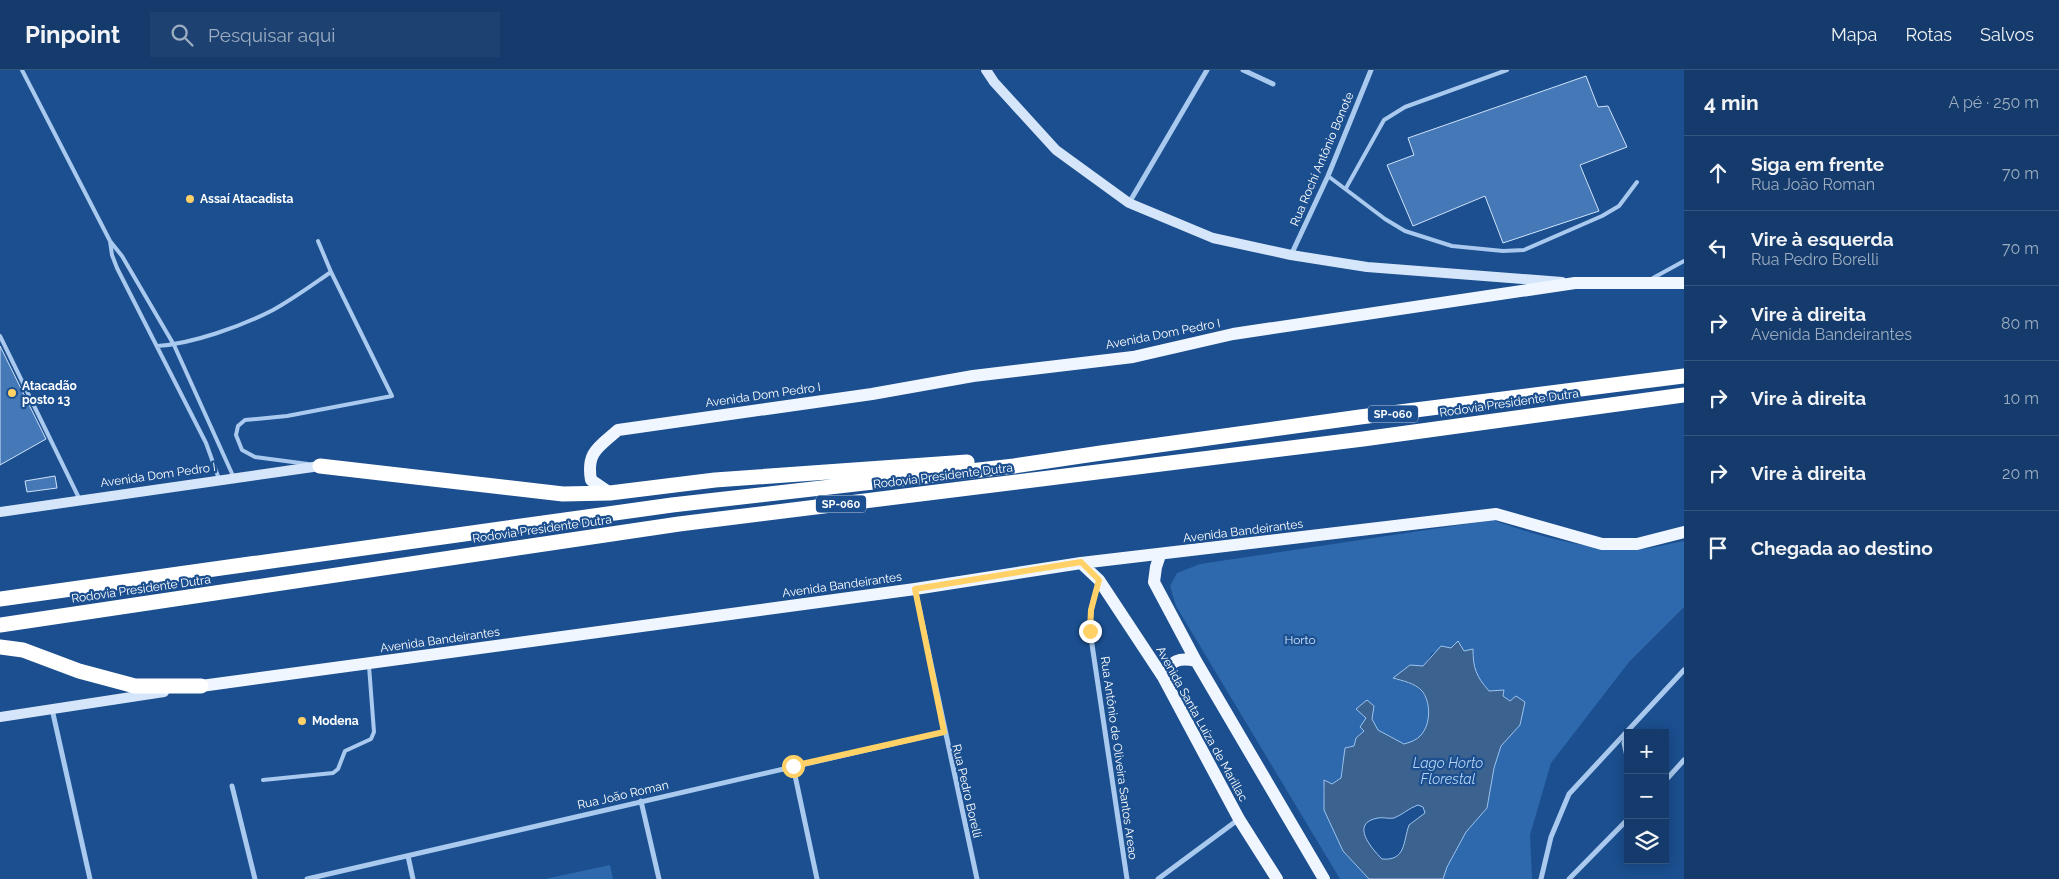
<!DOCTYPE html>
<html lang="pt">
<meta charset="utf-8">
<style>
:root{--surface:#143b6b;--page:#1d4271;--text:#f1f3f6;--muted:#9dadc1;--line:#33557e}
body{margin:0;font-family:Raleway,sans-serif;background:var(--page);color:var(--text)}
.controls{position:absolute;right:15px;bottom:15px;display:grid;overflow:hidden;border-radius:0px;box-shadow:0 2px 12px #0003}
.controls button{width:45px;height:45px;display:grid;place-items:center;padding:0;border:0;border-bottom:1px solid var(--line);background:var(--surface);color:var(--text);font:25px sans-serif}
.stop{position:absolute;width:15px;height:15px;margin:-11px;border:4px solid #ffd166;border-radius:50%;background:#fff}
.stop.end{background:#ffd166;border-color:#fff;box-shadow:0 1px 5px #0008}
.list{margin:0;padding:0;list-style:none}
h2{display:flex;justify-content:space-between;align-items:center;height:65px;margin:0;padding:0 20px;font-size:21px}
h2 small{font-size:16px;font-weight:400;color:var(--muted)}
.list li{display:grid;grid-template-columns:32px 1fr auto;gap:15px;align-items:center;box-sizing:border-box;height:75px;padding:0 20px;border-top:1px solid var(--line)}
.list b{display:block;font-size:19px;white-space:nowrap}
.list p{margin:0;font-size:16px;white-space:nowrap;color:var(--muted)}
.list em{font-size:16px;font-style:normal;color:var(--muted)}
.icon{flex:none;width:28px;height:28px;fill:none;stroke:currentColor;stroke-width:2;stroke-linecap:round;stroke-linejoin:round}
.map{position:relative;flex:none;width:1684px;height:809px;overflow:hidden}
header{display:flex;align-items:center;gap:30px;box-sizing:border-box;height:70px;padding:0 25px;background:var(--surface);border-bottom:1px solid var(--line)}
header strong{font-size:24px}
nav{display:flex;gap:28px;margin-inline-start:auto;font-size:18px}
.search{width:350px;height:45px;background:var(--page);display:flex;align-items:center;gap:12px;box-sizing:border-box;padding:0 18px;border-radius:0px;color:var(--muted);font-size:19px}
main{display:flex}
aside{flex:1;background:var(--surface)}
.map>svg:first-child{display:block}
.green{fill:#2e69ad}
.water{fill:#3c6290;stroke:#9cc4f0;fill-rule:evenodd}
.building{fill:#4478b7;stroke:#cfe3fa}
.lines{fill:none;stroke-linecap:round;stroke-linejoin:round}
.service{stroke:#a9c9ee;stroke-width:4}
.minor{stroke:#a9c9ee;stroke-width:5}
.secondary{stroke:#d6e6fa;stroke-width:10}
.primary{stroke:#f0f6ff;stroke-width:12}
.motorway{stroke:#fff;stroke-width:15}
.route{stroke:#ffd166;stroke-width:6}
.poi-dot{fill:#ffd166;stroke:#1b4f8f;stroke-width:2}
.labels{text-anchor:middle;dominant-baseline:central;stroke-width:4.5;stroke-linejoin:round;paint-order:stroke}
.shield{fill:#1b4f8f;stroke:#bbcadd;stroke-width:1}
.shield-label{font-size:11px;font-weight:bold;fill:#fff}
.street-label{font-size:12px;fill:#fff;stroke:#1b4f8f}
.poi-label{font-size:12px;font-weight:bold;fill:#fff;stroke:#1b4f8f;text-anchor:start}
.park-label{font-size:12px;fill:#cfe3fa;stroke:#1b4f8f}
.water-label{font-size:14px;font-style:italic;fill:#b5d3f5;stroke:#1b4f8f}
</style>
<header>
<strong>Pinpoint</strong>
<div class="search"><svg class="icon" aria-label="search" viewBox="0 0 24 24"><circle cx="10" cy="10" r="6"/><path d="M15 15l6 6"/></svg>Pesquisar aqui</div>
<nav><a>Mapa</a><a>Rotas</a><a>Salvos</a></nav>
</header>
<main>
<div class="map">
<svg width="1684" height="809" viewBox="0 0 1684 809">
<rect width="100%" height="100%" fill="#1b4f8f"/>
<path class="green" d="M 1493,450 C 1533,465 1601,484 1643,479 C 1656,478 1670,473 1684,471 L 1684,537 L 1629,592 L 1551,693 L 1530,765 L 1532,809 L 1443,809 L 1447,797 L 1466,762 L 1487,738 L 1494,698 L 1501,676 L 1520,655 L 1525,632 L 1510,631 L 1502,626 L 1504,620 L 1489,621 L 1479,610 L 1465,581 L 1452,578 L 1432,583 L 1423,597 C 1409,595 1403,598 1394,609 C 1403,611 1412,613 1420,620 C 1431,629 1431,653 1422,665 C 1417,670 1411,672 1404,674 L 1378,660 L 1372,649 L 1356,639 L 1366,648 L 1364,661 L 1356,668 L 1354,676 L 1342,693 L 1341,708 L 1332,714 L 1325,711 L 1323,719 L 1324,740 L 1343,781 L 1369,809 L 1340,809 L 1176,536 L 1170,516 L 1177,503 L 1200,494 Z
M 610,795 L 613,809 L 545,809 Z"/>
<path class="water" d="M 1458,571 L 1464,581 L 1473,579 C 1473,598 1476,606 1489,621 L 1504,620 L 1503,626 L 1510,631 L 1516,626 L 1525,632 L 1520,655 L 1501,676 L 1494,698 L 1487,738 L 1466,762 L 1447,797 L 1443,809 L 1369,809 L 1343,781 L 1324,740 L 1324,710 L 1332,714 L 1341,708 L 1345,678 L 1354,676 L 1356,668 L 1364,661 L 1360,657 L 1366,648 L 1356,639 L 1367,630 L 1374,636 L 1372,649 L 1378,660 L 1404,674 C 1411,672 1417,670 1421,665 C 1431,654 1431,632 1422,621 C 1415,613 1403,611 1393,608 L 1410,595 L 1423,596 L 1441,576 L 1451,578 ZM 1418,735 L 1423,737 L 1425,743 L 1409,755 C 1403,772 1406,791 1382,789 C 1372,779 1349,753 1378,748 C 1383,747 1388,749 1394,748 C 1402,745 1409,738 1418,735 Z"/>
<path class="building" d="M 1586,6 L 1598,37 L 1608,36 L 1627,77 L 1580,95 L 1599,141 L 1503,173 L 1485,126 L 1413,156 L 1387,95 L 1414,85 L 1408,68 Z
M 0,276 L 46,369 L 0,395 Z
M 55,406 L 57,418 L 27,422 L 25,411 Z"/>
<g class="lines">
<path class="service" d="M 22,0 L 110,171 L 122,186 L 174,275 L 234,408
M 1328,106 L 1385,149 L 1405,161 L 1452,176 L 1503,181 L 1524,180 L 1602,146 L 1619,136 L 1637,112
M 1346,118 L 1384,50 L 1405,37 L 1507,0
M 110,171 L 112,185 L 117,198 L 206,373 L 219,409
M 1653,208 L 1684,191
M 0,266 L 79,428
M 157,276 C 192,274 242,256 273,240 C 293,229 312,215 331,202
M 308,394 L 255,387 L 242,380 L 236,365 L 238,356 L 245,350 L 287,346 L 392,326 L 331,202 L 318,171
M 263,710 L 333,703 L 338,699 L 345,681 L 371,669 L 374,662 L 369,596"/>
<path class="minor" d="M 1243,0 L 1273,14
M 1129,133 L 1207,0
M 1291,185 L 1328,106 L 1371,0
M 1098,513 L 1091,540 L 1090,561 L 1127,809
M 915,519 L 977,809
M 52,639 L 90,809
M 1628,664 L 1624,673 L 1628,691
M 793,696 L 817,809
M 1665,711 L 1684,690
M 232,716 L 255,809
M 641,731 L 659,809
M 408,786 L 413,809
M 307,809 L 944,662
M 1158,809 L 1239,749
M 1541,809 L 1551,767 L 1569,724 L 1684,600
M 1569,809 L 1628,749"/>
<path class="secondary" d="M 986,0 L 994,12 L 1056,80 L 1129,133 L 1213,168 L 1291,185 L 1367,197 L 1562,212
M 0,442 L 320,396
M 0,647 L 164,622"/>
<path class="primary" d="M 610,423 L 591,410 C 586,382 599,377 618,360 L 872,324 L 973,306 L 1133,287 L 1233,264 L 1575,213 L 1684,213
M 1160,485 L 1156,497 L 1154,512 L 1196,591 L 1324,809
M 1081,493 L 1099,510 L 1163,607 L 1239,749 L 1277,809
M 1163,607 C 1170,590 1180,587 1196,591
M 201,616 L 915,519 L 1081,493 L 1496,444 L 1602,474 L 1637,474 L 1684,462"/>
<path class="motorway" d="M 320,396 L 563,424 L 610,423 L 715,410 L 967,392
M 0,529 L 672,435 L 1014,396 L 1101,383 L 1360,347 L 1684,306
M 0,555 L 679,454 L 1363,369 L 1684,325
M 0,577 L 23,580 L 79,601 L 135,616 L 201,616"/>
</g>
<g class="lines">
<path class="route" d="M 793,696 L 944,662 L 915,519 L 1081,492 L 1099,510 L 1091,540 L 1090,561"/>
</g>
<g class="poi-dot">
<circle cx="190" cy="129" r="5"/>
<circle cx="12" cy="323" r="5"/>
<circle cx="302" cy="651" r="5"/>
</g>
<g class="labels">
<g class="shield">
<rect x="1368" y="335.5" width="50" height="17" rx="4"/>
<rect x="816" y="425.5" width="50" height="17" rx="4"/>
</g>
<g class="shield-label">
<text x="1393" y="344">SP-060</text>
<text x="841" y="434">SP-060</text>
</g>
<g class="street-label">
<text transform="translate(1322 89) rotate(-67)">Rua Rochi Antônio Bonote</text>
<text transform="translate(1163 264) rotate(-11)">Avenida Dom Pedro I</text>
<text transform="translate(763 325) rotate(-8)">Avenida Dom Pedro I</text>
<text transform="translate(1509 333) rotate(-8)">Rodovia Presidente Dutra</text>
<text transform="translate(158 405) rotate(-8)">Avenida Dom Pedro I</text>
<text transform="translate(943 406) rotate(-7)">Rodovia Presidente Dutra</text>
<text transform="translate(542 459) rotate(-8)">Rodovia Presidente Dutra</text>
<text transform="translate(1243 461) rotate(-7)">Avenida Bandeirantes</text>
<text transform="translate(842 515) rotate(-8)">Avenida Bandeirantes</text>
<text transform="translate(141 519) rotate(-8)">Rodovia Presidente Dutra</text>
<text transform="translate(440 570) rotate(-8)">Avenida Bandeirantes</text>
<text transform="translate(1202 654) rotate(61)">Avenida Santa Luíza de Marillac</text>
<text transform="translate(1119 688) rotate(82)">Rua Antônio de Oliveira Santos Areao</text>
<text transform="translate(967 721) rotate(77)">Rua Pedro Borelli</text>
<text transform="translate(623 725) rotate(-13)">Rua João Roman</text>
</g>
<g class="poi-label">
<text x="200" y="129">Assaí Atacadista</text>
<text x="22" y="316">Atacadão<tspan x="22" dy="14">posto 13</tspan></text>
<text x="312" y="651">Modena</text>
</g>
<g class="park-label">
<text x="1300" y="570">Horto</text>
</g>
<g class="water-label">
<text x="1448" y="693">Lago Horto<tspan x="1448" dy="16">Florestal</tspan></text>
</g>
</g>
</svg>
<div class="controls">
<button>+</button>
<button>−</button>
<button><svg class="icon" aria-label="layers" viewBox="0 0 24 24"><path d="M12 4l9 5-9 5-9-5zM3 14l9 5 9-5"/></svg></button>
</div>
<div class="stop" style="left:793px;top:696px"></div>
<div class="stop end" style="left:1090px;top:561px"></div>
</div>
<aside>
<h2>4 min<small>A pé · 250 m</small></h2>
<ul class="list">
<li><svg class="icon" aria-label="ahead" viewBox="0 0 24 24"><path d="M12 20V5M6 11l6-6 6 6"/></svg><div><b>Siga em frente</b><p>Rua João Roman</p></div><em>70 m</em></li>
<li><svg class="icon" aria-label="left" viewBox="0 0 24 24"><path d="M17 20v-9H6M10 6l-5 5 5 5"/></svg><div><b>Vire à esquerda</b><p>Rua Pedro Borelli</p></div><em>70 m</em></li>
<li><svg class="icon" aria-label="right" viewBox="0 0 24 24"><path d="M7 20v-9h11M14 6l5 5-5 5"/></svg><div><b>Vire à direita</b><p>Avenida Bandeirantes</p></div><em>80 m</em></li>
<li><svg class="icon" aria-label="right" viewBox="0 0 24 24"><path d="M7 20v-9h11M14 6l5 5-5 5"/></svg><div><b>Vire à direita</b></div><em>10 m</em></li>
<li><svg class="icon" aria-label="right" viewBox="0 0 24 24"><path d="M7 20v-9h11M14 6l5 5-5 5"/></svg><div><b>Vire à direita</b></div><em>20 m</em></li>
<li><svg class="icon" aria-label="arrive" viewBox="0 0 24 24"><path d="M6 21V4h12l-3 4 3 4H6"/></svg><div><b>Chegada ao destino</b></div></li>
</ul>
</aside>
</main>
